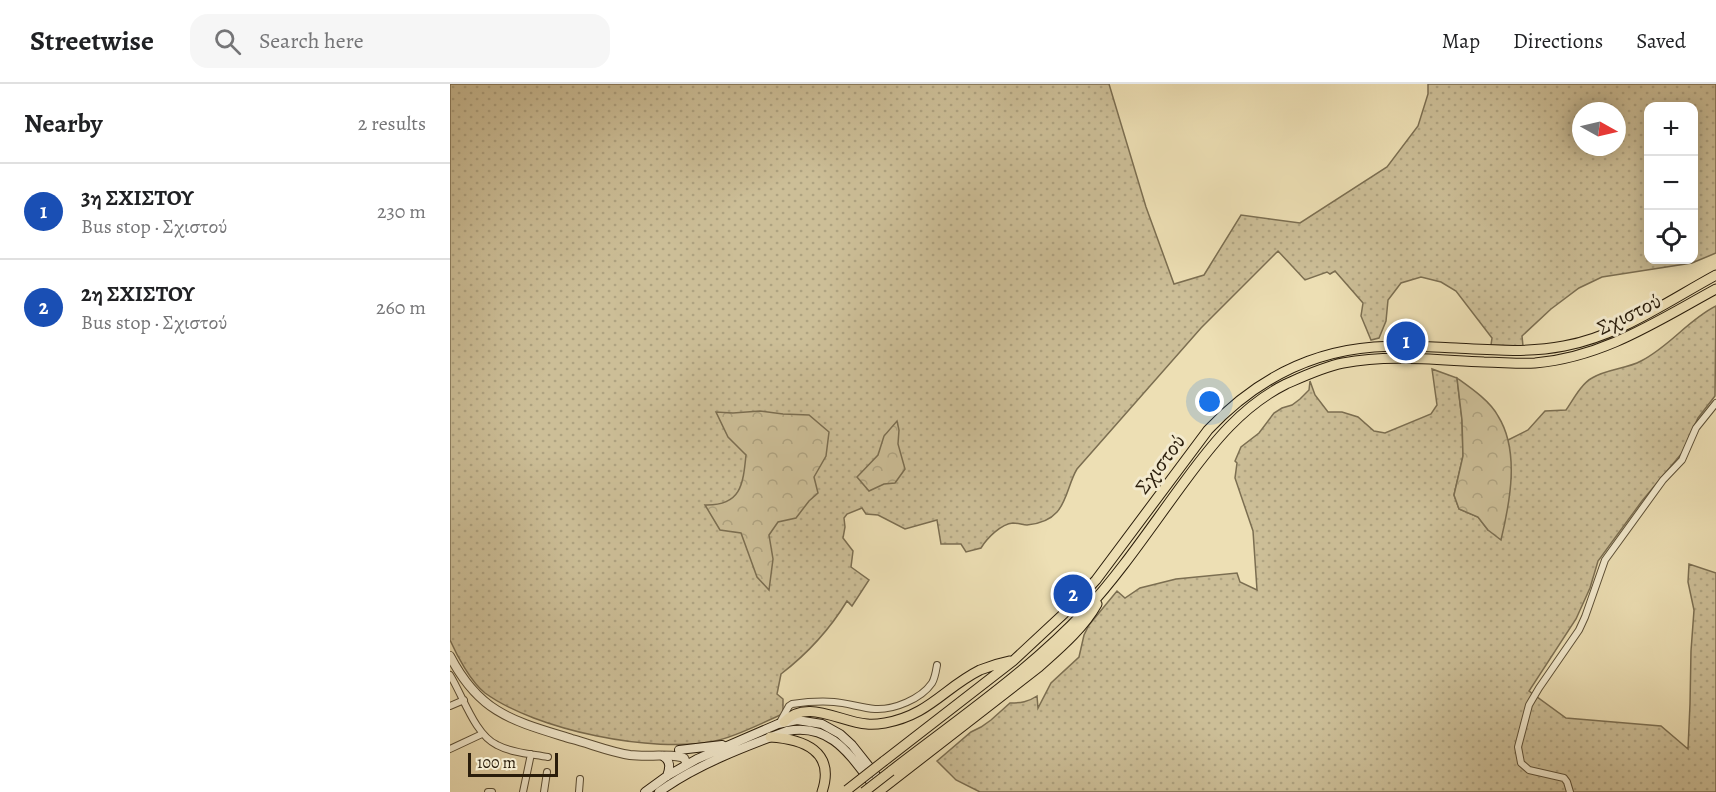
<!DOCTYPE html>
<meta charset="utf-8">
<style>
:root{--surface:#fff;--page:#f6f6f6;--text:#202124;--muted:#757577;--line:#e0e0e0;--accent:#b45309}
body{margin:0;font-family:Alegreya,serif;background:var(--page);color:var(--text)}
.controls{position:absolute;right:18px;top:18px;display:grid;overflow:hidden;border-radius:12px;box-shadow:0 3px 15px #0003}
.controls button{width:54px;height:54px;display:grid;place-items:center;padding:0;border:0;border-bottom:2px solid var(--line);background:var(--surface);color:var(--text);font:30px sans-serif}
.compass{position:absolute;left:1122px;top:18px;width:54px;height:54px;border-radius:50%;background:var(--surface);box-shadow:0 3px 15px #0003;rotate:98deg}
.scale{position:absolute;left:18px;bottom:15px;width:90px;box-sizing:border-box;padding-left:6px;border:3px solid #2a1d0b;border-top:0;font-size:16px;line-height:21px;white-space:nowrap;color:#2a1d0b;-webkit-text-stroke:4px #f3eace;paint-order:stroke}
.you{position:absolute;left:760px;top:318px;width:21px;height:21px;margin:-15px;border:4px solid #fff;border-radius:50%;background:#1a73e8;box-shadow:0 0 0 9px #1a73e833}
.badge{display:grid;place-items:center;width:39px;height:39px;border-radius:50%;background:var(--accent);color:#fff;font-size:20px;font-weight:700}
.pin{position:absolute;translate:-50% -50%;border:3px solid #fff;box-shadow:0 2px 6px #0006}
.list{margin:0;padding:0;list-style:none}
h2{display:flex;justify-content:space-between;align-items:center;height:78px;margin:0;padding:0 24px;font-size:26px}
h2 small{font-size:20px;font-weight:400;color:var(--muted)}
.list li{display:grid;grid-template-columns:39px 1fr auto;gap:18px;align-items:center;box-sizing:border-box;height:96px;padding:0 24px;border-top:2px solid var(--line)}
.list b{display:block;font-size:22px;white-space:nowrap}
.list p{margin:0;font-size:20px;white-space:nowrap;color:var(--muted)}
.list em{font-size:20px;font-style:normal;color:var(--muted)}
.icon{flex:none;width:33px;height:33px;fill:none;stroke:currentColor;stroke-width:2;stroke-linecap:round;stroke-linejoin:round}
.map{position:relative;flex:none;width:1266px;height:708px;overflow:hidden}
header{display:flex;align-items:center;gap:36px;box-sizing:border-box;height:84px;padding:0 30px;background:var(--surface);border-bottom:2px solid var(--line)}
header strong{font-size:28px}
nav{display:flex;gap:33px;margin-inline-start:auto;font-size:21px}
.search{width:420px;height:54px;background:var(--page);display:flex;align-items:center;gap:15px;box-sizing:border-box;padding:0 21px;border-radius:18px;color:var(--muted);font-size:22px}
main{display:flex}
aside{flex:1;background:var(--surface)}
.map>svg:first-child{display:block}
.grass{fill:url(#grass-dots);stroke:#7b6e51;stroke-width:1.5;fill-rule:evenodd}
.forest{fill:url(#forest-crowns);stroke:#7b6e51;stroke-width:1.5}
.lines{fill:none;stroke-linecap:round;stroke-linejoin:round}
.minor-casing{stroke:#5b4e35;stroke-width:8}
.tertiary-casing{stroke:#5b4e35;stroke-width:10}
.secondary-casing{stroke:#2a1d0b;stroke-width:10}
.primary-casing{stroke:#2a1d0b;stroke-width:11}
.minor{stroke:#f3eace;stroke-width:6}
.tertiary{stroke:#f3eace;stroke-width:8}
.secondary{stroke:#f3eace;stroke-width:8}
.primary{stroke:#eddfb4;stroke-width:9}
.primary-bridge-casing{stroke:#2a1d0b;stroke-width:11;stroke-linecap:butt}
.primary-bridge{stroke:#eddfb4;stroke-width:9}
.labels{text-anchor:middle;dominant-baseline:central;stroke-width:6;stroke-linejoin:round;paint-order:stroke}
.street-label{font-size:21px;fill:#2a1d0b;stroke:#f3eace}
</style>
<header>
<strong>Streetwise</strong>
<div class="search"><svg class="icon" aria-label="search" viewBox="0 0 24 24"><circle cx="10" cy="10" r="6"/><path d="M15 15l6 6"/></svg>Search here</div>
<nav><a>Map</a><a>Directions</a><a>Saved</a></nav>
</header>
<main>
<aside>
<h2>Nearby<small>2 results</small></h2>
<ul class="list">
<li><span class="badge" style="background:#1a4fb4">1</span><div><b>3η ΣΧΙΣΤΟΥ</b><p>Bus stop · Σχιστού</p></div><em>230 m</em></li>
<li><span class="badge" style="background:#1a4fb4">2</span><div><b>2η ΣΧΙΣΤΟΥ</b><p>Bus stop · Σχιστού</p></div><em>260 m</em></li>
</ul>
</aside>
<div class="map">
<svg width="1266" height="708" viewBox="0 0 1266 708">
<defs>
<pattern id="grass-dots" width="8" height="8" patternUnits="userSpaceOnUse" patternTransform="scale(1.5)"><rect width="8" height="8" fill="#ccbe97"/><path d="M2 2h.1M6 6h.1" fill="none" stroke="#afa381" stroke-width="1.8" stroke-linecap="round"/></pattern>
<pattern id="forest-crowns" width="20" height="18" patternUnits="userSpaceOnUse" patternTransform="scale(1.5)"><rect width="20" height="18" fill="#ccbe97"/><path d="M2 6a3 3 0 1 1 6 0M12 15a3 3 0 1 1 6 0" fill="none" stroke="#afa381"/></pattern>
</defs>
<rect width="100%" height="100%" fill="#eddfb4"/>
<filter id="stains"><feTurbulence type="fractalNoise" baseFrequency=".00333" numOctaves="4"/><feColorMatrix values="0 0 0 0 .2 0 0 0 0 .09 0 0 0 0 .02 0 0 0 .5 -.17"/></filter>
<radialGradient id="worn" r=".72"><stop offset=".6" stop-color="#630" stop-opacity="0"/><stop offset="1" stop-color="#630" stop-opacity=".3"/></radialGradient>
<path class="grass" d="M 0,0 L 659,0 L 696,123 L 724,200 L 754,191 L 791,131 L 850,139 L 937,83 L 968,42 L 978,10 L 978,0 L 1266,0 L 1266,169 L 1242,179 L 1152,193 L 1129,204 L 1101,225 L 1072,252 L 1073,262 L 1041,261 L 1042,254 L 1006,207 L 991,198 L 971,193 L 951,199 L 938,216 L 936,237 L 929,254 L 921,256 L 911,232 L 913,219 L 885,187 L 880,190 L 877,188 L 855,196 L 828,167 L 751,244 L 627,385 C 619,398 617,417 607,428 C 600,436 588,440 577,441 C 573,441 568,439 563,439 C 551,440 537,454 531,464 L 516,468 L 511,460 L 491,460 L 487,436 L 455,445 L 428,431 L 416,430 L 412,424 L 397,430 L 394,434 L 395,443 L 393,454 L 403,467 L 401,483 L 419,496 L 402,522 L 397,517 C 380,545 357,570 331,590 L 327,610 L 333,615 L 333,630 C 311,639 288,652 265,657 C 203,670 86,646 35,609 C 21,598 7,572 0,556 ZM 1198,22 L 1244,22 L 1244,176 L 1198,176 ZM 1131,27 L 1167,27 L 1167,63 L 1131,63 Z
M 1266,222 L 1265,312 L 1248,334 L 1232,369 L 1192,417 L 1148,477 L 1140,504 L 1126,535 L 1079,607 L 1116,634 L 1211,642 L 1238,665 L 1240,620 L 1241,567 L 1244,526 L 1238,498 L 1239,480 L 1266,489 L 1266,708 L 530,708 L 506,696 L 487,677 L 521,648 L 531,643 L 541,636 L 560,619 C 571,619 578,618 587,612 L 588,624 L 601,599 L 629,573 L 634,551 L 639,541 L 667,507 L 675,514 L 690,504 L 726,495 L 787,489 L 790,498 L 807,506 L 803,447 L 785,394 L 787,379 L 785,377 L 791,363 L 809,349 L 824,329 L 832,324 L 842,321 L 850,315 L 859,306 L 860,297 L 865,311 L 878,328 L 892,328 L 908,333 L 924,347 L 935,349 L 981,330 L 987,321 L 982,285 L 1007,294 L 1012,336 L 1013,372 L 1004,411 L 1009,425 L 1028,433 L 1038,446 L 1061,394 L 1058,356 L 1078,346 L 1095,327 L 1116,326 C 1123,316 1131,300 1142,294 C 1157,285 1176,285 1191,277 C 1219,263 1238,236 1266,222 Z"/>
<path class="forest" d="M 1007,294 C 1021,304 1040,317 1048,332 C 1070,367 1060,418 1051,456 L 1038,446 L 1028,433 L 1009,425 L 1004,411 L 1013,372 L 1012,336 Z
M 310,327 L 333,330 L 359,331 L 379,348 L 376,372 L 364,393 L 368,409 L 359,417 L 346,434 L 328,438 L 319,451 L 323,475 L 319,506 L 307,493 L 291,449 L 270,446 L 255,421 C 291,422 293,401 296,371 L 278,353 L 266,328 L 283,329 Z
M 447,337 L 449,346 L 448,360 L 455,385 L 445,399 L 434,400 L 419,407 L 407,393 L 428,371 L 434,352 Z"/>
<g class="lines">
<g class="minor-casing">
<path id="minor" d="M 0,591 C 13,612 25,651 47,661 C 62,669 82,670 98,673
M 0,622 L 14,616
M 329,640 L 339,622 L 342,620 C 356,618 370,617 384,618 C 398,619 411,624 425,625 C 444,626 471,615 482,599 C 485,594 486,587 487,581
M 0,665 L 32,650
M 38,708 L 42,708
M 73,708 L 81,670
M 94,708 L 97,688
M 129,708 L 130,695
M 1120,708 L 1117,698 L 1114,694 L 1079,686 L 1071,679 L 1068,663 L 1079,621 L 1089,604 L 1129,546 L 1135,533 L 1155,476 L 1213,396 L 1232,376 L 1246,344 L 1266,319"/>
</g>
<g class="tertiary-casing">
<path id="tertiary" d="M 0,572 C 30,630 64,637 122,655 C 141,660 160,668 180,671 C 197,673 214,670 231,673 L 234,674 L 237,680"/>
</g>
<g class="secondary-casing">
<path id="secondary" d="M 229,666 L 272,661
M 213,672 C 221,677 220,684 217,692
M 195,708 L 217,692 L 247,675 L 328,640 L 347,636 L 372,640 L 390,650 L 402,661 L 433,700
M 209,708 C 246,681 294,663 337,647 C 383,638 402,675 427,706"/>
</g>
<g class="primary-casing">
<path id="primary" d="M 334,638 C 356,614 390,638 417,640 C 423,641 429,640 435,639 C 479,631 494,604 530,586 C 540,582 550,579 560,577
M 320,653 C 353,655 386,667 372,708
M 434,677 L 563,577 L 621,523 L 646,496 L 758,346 C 803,298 857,268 924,263 C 951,261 979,263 1006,264 C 1042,266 1078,269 1114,262 C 1169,252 1218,217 1266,191
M 441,687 C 507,636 579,587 636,526 C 672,487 703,440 735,397 C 763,359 792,322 836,300 C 854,292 873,283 893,279 C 939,270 987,276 1034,278 C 1051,278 1068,280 1085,279 C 1154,273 1207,237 1266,205
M 428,708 L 589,583 C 609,565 633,545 647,520"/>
</g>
<use href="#minor" class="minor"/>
<use href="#tertiary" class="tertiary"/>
<use href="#secondary" class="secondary"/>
<use href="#primary" class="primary"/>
<g class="primary-bridge-casing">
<path id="primary-bridge" d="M 397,706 L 434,677
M 414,708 L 441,687"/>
</g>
<use href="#primary-bridge" class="primary-bridge"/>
</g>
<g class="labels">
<g class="street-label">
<text transform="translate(1179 230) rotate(-26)">Σχιστού</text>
<text transform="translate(710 380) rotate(-53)">Σχιστού</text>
</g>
</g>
<rect width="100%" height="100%" filter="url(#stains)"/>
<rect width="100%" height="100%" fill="url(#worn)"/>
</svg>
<div class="controls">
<button>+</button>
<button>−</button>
<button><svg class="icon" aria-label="locate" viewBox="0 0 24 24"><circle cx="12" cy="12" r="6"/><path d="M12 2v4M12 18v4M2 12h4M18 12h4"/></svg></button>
</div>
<svg class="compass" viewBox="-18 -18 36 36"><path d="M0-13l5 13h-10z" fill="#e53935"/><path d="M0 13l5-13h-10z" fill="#757577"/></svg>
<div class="scale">100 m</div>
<div class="you"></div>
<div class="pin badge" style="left:956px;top:257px;background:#1a4fb4">1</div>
<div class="pin badge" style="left:623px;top:510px;background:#1a4fb4">2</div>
</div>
</main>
